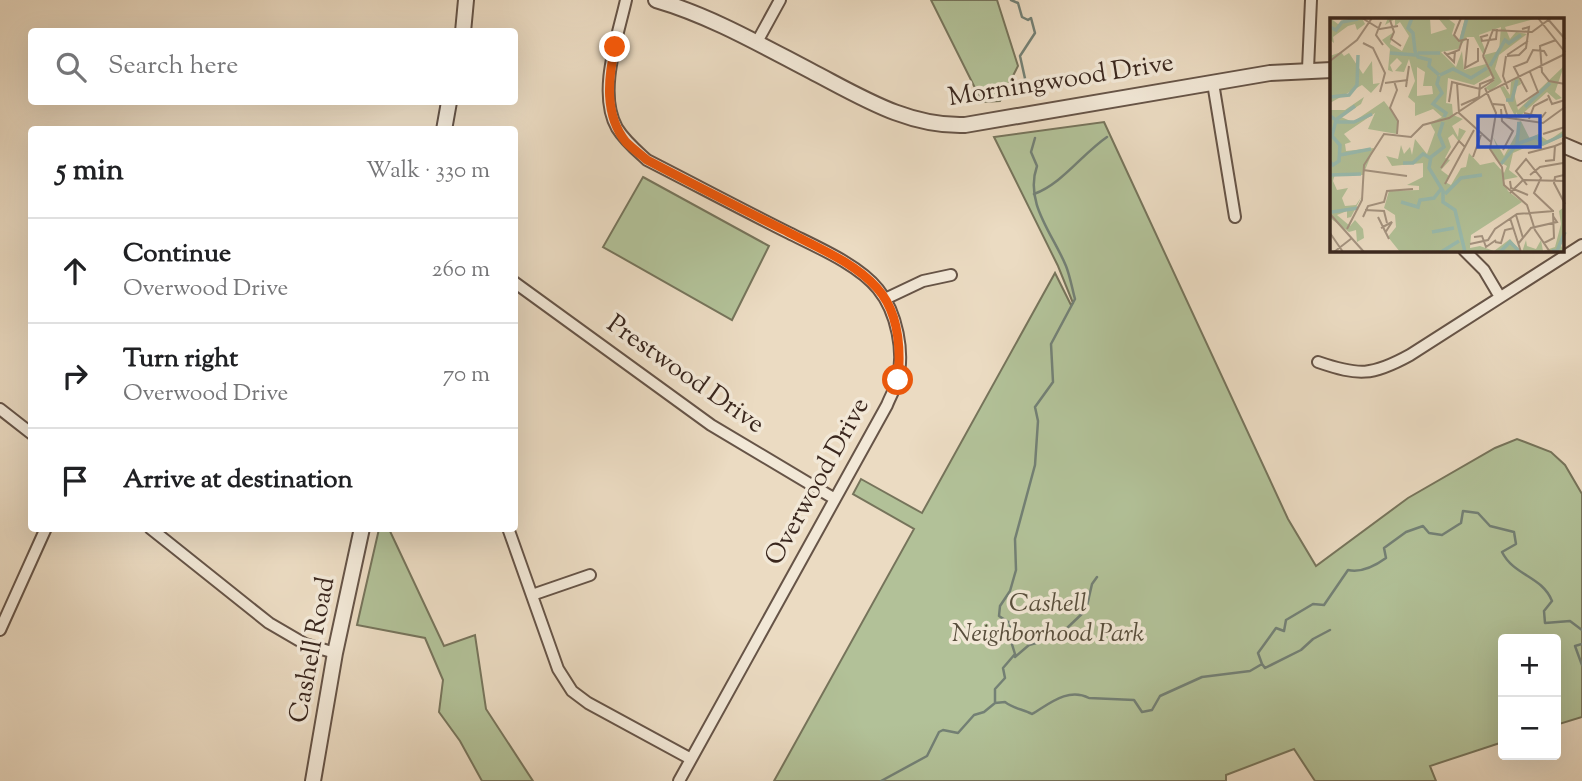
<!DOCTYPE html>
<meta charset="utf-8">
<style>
:root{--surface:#fff;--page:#f2f2f2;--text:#202124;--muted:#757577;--line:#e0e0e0}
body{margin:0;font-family:"Sorts Mill Goudy",serif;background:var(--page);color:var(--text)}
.controls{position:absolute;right:21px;bottom:21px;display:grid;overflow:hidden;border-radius:7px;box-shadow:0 7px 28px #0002}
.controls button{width:63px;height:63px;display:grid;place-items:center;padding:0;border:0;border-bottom:2px solid var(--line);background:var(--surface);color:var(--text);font:35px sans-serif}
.stop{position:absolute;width:21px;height:21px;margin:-16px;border:5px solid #ea580c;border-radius:50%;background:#fff}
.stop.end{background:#ea580c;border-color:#fff;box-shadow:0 2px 7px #0008}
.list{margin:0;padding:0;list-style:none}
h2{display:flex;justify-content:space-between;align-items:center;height:91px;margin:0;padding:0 28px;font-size:30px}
h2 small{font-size:23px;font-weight:400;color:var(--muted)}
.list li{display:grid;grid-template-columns:46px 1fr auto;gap:21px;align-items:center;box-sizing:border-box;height:105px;padding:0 28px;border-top:2px solid var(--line)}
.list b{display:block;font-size:26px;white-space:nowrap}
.list p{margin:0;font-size:23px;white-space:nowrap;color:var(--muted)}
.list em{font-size:23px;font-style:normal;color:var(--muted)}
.icon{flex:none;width:38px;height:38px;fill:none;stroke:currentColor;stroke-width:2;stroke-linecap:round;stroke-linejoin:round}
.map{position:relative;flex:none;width:1582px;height:781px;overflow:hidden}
.search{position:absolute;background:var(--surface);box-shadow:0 7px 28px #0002;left:28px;top:28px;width:490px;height:77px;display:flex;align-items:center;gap:18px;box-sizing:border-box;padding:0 24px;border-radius:7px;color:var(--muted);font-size:26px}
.panel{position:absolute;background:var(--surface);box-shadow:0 7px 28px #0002;left:28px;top:126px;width:490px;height:406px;border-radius:7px}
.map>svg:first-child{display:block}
.green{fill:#b2c198;stroke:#76745b;stroke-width:2}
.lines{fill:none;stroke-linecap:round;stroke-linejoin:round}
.stream{stroke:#738075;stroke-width:2.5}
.minor-casing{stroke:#665447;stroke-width:14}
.tertiary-casing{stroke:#665447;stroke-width:18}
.minor{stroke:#f2e8d7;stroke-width:10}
.tertiary{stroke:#f2e8d7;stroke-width:14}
.route{stroke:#ea580c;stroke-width:9}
.labels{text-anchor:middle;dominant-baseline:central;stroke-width:7;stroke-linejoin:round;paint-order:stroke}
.street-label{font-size:26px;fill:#3a271e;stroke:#f2e8d7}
.park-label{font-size:26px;font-style:italic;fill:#584e3c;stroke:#f2e8d7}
.inset-river{fill:none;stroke:#99bbaf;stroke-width:3.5}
.inset-road{fill:none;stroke:#a49380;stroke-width:2}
.view{fill:#1d4ed8;fill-opacity:0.15;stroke:#1d4ed8;stroke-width:3.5}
.inset-edge{fill:none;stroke:#3a271e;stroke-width:3.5}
</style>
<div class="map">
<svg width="1582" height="781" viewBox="0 0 1582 781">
<rect width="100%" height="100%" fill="#ebdbc2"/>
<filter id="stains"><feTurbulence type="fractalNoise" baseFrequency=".00286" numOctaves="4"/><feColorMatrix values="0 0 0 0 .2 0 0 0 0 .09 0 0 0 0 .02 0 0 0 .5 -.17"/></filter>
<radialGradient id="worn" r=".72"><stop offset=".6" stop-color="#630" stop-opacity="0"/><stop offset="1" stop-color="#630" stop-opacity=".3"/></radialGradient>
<path class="green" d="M 931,0 L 997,0 L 1018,66 L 1000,101 L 982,102 Z
M 1104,122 L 1288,519 L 1316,566 L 1408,498 L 1495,448 L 1517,439 L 1551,452 L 1565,465 L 1582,494 L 1582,717 L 1556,725 L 1556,639 L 1503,639 L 1503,742 L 1430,766 L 1436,781 L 1315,781 L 1294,749 L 1226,775 L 1226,781 L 774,781 L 914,529 L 853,494 L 861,479 L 922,513 L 1055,273 L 1071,305 L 1073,303 L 1058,266 L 994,137 Z
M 643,177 L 769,246 L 732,320 L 603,247 Z
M 379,529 L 389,529 L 444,646 L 475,635 L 486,709 L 533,781 L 482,781 L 460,741 L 439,712 L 443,680 L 425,638 L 357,625 Z"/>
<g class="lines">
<path class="stream" d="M 1011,0 L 1018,3 L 1022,17 L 1028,20 L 1031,18 L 1035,33 L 1020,56 L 1028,92
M 1034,194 C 1062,184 1082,154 1107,137
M 1582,644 L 1575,646 L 1582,665
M 1015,657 L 1029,645 L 1047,640 L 1054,633 L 1066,629 L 1086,610 L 1092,584 L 1097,577
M 1262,664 L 1265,668 L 1301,650 L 1313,639 L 1330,630
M 995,703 L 1005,702 C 1014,709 1023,709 1032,714 C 1049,704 1068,687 1089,698 L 1134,700 L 1142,712 L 1152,710 L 1160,696 L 1202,677 L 1250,671 L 1262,664 L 1258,653 L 1276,628 L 1284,631 L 1286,620 L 1313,604 L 1324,605 L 1348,570 C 1362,573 1375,566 1386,558 L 1384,548 L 1406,532 L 1423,526 L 1429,533 L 1442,535 L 1461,523 L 1463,511 L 1478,513 L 1490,526 L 1514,532 L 1516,544 L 1502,552 C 1514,576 1542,576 1552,601 L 1544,611 L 1545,623 L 1570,621 L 1582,630
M 881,781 L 927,756 L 939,732 L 943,730 L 958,733 L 974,715 L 984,712 L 995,703 L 995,689 L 1005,678 L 1003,668 L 1015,654 L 1010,638 L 1010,623 L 999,616 L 1000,606 L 1010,591 L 1016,570 L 1015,539 L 1035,465 L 1038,421 L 1035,407 L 1053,382 L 1051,344 L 1075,299 C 1072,288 1070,276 1066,266 C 1053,234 1024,203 1037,166 L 1031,152 L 1035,138"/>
<g class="minor-casing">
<path id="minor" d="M 626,0 C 618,36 597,93 617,128 C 625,141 636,150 647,160 C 694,184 741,209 789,233 C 817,247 859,265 878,289 C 897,312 905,353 897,381 C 895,389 890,397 887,405 L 679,781
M 757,42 L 780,0
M 1308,69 L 1311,0
M 1213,83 L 1235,217
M 1464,250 L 1484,270 L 1500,297
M 514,282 L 711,425 L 835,499
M 885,299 L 923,281 L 951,275
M 1318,362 C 1359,376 1372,376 1410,355 L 1582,245
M 0,409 L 32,434
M 150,528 L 269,623 L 305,644 L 335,653
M 508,528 L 558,669 L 572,691 L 588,703 L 691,759
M 532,595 L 590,575
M 0,630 L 46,528"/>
</g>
<g class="tertiary-casing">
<path id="tertiary" d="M 656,0 C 711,16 761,45 811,71 C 861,97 908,127 965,125 L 1270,73 L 1332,70
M 463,32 L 466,0
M 444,130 L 449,102
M 1563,145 L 1582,153
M 313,781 L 335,653 L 362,528"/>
</g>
<use href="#minor" class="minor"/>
<use href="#tertiary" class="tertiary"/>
</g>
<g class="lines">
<path class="route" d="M 615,47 C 608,78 604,115 626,142 C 632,148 640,154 647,160 C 693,184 739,208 786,231 C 816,247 854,262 877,288 C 899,312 901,349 898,380"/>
</g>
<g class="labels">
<g class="street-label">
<text transform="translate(1061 81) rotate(-9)">Morningwood Drive</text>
<text transform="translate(685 375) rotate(35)">Prestwood Drive</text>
<text transform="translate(818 482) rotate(-61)">Overwood Drive</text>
<text transform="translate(313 650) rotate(-79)">Cashell Road</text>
</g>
<g class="park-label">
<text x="1048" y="604">Cashell<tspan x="1048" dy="30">Neighborhood Park</tspan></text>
</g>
</g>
<g transform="translate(1330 18)">
<rect width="234" height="234" fill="#ebdbc2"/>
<path d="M 0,0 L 8,6 L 32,0 L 35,6 L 27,12 L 25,6 L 18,8 L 3,19 L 4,25 L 0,22 ZM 58,0 L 100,0 L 101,16 L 117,11 L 108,0 L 117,0 L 125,6 L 122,16 L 129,23 L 135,0 L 208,0 L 175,9 L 180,21 L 186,14 L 197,16 L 169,37 L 165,51 L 172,64 L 160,73 L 155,70 L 164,63 L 154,37 L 169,33 L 171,9 L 149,17 L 156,34 L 153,36 L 144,19 L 137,19 L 128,31 L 111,34 L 126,49 L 132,33 L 134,52 L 156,46 L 161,57 L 144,67 L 118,60 L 116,85 L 122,86 L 123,97 L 133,101 L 122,108 L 128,119 L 129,110 L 136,113 L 129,124 L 123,116 L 118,120 L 121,129 L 115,140 L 120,142 L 111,152 L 119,158 L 115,164 L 121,167 L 131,150 L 136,149 L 139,135 L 150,147 L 164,144 L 174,155 L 177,148 L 166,142 L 160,130 L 167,130 L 163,119 L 174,138 L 190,109 L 187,104 L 191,103 L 200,121 L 208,116 L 218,123 L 234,112 L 234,118 L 205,131 L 199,128 L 183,135 L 179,152 L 188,159 L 173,162 L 178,173 L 192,184 L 141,217 L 140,230 L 150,228 L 164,233 L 180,221 L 191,234 L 70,234 L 58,219 L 66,209 L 65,197 L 54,190 L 59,173 L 89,172 L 89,168 L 77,167 L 93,159 L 93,145 L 62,148 L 56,138 L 68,141 L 71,127 L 74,136 L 80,129 L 82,137 L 85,121 L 97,136 L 105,114 L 100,105 L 112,99 L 103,91 L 85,98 L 85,85 L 78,79 L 85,63 L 79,41 L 74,54 L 65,53 L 72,45 L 67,40 L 60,47 L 63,54 L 58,52 L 60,31 L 52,22 L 64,14 L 60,26 L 72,33 L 79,18 L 70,4 L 65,8 L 65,1 L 55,7 ZM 87,49 L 95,54 L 93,68 L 102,68 L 103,76 L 87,78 ZM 11,34 L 14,38 L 19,35 L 33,56 L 42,43 L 43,66 L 50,65 L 41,75 L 32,67 L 0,85 L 0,38 ZM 234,48 L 225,74 L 232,80 L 226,82 L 217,74 L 189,99 L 186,94 L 187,102 L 170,69 L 174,68 L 180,77 L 181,64 L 189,59 L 191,66 L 183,71 L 188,92 ZM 34,79 L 31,86 L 11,99 L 23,104 L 54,83 L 67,100 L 67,116 L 38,111 L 45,95 L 14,116 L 21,124 L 15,126 L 16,133 L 44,130 L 33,157 L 5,156 L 3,163 L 7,172 L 18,170 L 12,180 L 15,188 L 26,187 L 32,178 L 21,199 L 17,200 L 17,193 L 7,197 L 20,208 L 25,202 L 33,211 L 34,220 L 27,224 L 26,212 L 19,214 L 0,200 L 0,92 L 15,92 ZM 234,189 L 234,217 L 230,225 L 234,234 L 192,234 L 196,222 L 197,228 L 206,231 L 211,222 L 213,233 L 225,229 L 231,206 L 229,193 Z" fill="#b2c198" fill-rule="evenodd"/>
<path class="inset-river" d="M 82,0 L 78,10 L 83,15 L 85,33 L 88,39 L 100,42 L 99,48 L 109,57M 0,9 L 6,12 L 12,4 L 28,1M 131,22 L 137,0M 60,35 L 86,37M 88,35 L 110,35M 160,48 L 175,22 L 179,25 L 191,17M 110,57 L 123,51 L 141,60 L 157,50M 109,58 L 107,66 L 112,75 L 103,86 L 116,95 L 114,99M 0,79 L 19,77 L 27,67 L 28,37M 176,82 L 182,82 L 187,62M 195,89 L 220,65M 0,98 L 6,102 L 2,118 L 10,127 L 9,143 L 3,147 L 0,144M 7,101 L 25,88M 5,104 L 24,104 L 42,96M 113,104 L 109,117 L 114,129 L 101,139 L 99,150 L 113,173 L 113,184 L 125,192 L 135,234M 187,126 L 206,119 L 213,126 L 235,116M 10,137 L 41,131M 73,145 L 83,145 L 93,136 L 100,140M 171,146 L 187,126 L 189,104M 0,157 L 31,156M 115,176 L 131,160 L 152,157M 71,184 L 88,189 L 90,182 L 104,180 L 111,171M 2,194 L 28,190M 102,214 L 124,210M 222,233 L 227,233 L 235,214M 111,234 L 129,223M 170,234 L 180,224 L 190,234"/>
<path class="inset-road" d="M 32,0 L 50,11 L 68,8M 131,0 L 124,17 L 129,23 L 137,21M 208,0 L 235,34M 217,0 L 235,21M 60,2 L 64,14 L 61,21 L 71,28M 51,4 L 46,17 L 53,27M 158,17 L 151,19 L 152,23 L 166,21 L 167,11M 138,21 L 135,50 L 148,43 L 148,30M 226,22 L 210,28 L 212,54 L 219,63 L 235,66M 33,25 L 43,30 L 55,55 L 50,74M 114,34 L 124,44 L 125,34M 116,37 L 129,32 L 132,23M 177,37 L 198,23M 153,38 L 163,12 L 202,14 L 221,0M 153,38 L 164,61M 176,38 L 173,58 L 178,71M 177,38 L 189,37 L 196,30 L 199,9 L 192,11M 0,43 L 27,22 L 42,0M 64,63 L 67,72 L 60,90 L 68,103 L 67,116M 55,65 L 78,62M 127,65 L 129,95 L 161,124M 76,69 L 79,48M 155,70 L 166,95 L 160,131 L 172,149 L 174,167 L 197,187 L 205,212 L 220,234M 197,74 L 184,49 L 197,44 L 203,32 L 214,33 L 217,38M 218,77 L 222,86 L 235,82M 119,84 L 122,64 L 150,71 L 164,62M 163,86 L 174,87 L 178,100M 131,87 L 149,79 L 150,66 L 163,61M 187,88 L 208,74 L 200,54M 171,91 L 172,103 L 183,113 L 173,132M 194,95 L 212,99 L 216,94M 166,98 L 213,105 L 235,89M 199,101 L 204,88 L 218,81M 213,116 L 235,109M 233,120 L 234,147M 198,135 L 225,128M 143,139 L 151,117M 215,143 L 224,142 L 225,128 L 232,125M 111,150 L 129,123 L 135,129M 33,152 L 77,158M 200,157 L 210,149 L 233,145M 234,157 L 225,159 L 224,165 L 235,186M 180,163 L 181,170 L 198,177M 115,166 L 144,112M 197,167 L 186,153 L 196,141 L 211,160 L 204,175 L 223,193M 180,175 L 193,162 L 235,163M 35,192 L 54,193 L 57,205M 0,196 L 34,234M 186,197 L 193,220M 33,199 L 38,188 L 54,184 L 57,173 L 83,171M 48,199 L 59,221M 180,200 L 191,234M 51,210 L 62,204 L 55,215M 17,211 L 32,182 L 34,147 L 54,116 L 81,119 L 93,107 L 119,100 L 160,73 L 235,36M 0,215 L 13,234M 144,219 L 152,218 L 156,229 L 166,222M 165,224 L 171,225 L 175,212 L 184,210M 214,225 L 224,220 L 223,195M 140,226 L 158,222 L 165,211 L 187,196 L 224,193M 188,226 L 201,210 L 227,204 L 223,198M 4,234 L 22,220"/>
<path class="view" d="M 148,98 L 210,98 L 210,129 L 148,129 Z"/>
<rect width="234" height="234" class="inset-edge"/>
</g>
<rect width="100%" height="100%" filter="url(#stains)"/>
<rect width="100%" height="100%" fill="url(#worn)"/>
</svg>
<div class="controls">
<button>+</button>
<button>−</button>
</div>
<div class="stop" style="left:898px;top:380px"></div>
<div class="stop end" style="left:615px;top:47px"></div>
<div class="search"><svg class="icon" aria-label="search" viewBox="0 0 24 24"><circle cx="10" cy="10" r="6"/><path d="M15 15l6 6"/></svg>Search here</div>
<section class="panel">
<h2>5 min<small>Walk · 330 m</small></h2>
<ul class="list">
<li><svg class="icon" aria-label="ahead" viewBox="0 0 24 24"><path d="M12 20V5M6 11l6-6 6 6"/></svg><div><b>Continue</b><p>Overwood Drive</p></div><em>260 m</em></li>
<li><svg class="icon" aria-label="right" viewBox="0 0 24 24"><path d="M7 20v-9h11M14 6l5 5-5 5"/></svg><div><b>Turn right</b><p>Overwood Drive</p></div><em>70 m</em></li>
<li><svg class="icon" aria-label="arrive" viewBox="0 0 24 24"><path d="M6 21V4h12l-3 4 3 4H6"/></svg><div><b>Arrive at destination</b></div></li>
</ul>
</section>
</div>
